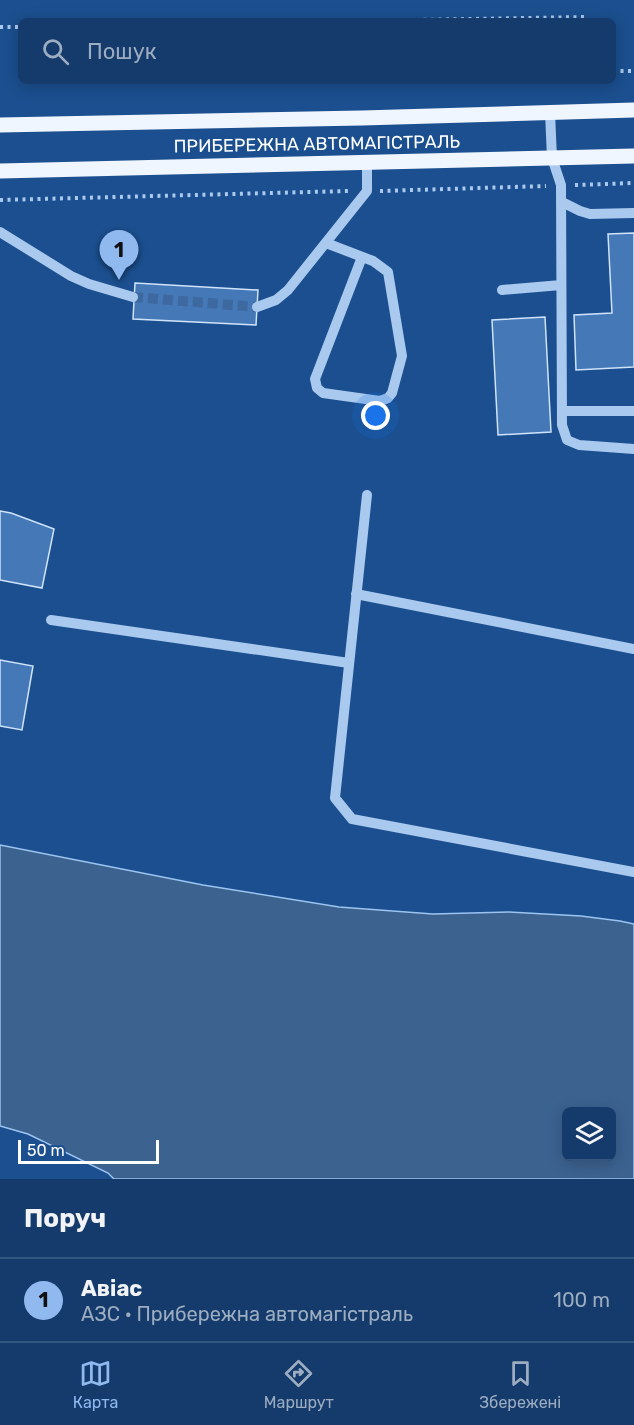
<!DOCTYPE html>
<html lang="uk">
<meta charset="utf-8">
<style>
:root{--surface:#143b6b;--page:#214673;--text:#f1f3f6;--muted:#9dadc1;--line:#33557e;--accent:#90b9f0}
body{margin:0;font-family:Rubik,sans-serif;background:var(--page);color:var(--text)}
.controls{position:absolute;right:18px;bottom:18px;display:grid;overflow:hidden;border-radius:9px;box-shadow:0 3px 15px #0003}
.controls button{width:54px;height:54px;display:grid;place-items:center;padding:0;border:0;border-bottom:2px solid var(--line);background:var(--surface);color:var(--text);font:30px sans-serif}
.scale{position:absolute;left:18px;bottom:15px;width:141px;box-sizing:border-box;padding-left:6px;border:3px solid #fff;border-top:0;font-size:16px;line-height:21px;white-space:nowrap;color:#fff;-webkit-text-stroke:4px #1b4f8f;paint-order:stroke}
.you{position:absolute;left:376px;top:416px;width:21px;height:21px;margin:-15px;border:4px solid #fff;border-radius:50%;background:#1a73e8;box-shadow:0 0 0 9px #1a73e833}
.badge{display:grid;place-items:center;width:39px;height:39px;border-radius:50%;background:var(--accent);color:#111;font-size:20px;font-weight:700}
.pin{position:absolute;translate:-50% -50px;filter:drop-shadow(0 2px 3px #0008)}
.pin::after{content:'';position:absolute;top:32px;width:21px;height:18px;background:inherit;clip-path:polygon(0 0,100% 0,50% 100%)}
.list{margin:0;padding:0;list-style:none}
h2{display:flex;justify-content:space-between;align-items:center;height:78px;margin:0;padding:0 24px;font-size:26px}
h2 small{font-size:20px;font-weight:400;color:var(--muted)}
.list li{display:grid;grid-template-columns:39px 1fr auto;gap:18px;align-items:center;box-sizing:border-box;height:84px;padding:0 24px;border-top:2px solid var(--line)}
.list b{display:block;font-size:22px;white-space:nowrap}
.list p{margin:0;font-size:20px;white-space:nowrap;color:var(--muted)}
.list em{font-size:20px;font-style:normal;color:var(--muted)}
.icon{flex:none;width:33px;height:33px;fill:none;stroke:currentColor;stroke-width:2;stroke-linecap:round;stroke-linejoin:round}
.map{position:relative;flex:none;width:634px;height:1179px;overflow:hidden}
.search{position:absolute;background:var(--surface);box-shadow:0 3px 15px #0003;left:18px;right:18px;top:18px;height:66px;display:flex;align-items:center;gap:15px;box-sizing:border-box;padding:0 21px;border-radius:9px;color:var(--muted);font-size:22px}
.sheet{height:162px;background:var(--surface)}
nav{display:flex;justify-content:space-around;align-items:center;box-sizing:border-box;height:84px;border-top:2px solid var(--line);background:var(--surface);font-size:16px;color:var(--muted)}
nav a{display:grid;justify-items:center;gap:3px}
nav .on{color:var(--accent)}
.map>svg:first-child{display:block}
.water{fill:#3c6290;stroke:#9cc4f0;stroke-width:1.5;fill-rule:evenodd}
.building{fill:#4478b7;stroke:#cfe3fa;stroke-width:1.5}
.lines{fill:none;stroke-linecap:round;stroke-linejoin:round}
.minor-tunnel{stroke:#3d69a0;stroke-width:10;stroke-dasharray:10 5;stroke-linecap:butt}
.path{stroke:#a9c9ee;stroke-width:4;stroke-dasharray:3 4.5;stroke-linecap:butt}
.minor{stroke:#a9c9ee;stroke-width:10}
.major{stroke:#f0f6ff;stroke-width:15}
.labels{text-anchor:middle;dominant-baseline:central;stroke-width:5;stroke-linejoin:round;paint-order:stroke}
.street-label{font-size:18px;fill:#fff;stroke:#1b4f8f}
</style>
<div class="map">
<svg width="634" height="1179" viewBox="0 0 634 1179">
<rect width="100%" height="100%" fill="#1b4f8f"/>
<path class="water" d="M 0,845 L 203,885 L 339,907 L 433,914 L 509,912 L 581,916 L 620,921 L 634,924 L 634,1179 L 114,1179 L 108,1173 L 28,1134 L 0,1126 ZM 566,1112 L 612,1112 L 612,1156 L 566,1156 Z"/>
<path class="building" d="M 634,233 L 634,367 L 576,370 L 574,315 L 612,313 L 608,234 Z
M 135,283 L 258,290 L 256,325 L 133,319 Z
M 545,317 L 551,432 L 498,435 L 492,320 Z
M 0,511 L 11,513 L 54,529 L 42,588 L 0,580 Z
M 0,660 L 33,666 L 22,730 L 0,726 Z"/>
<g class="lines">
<path class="minor-tunnel" d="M 133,297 L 257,307"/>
<path class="path" d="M 356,21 L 584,17 L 584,21
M 0,27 L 21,27
M 613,71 L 634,71
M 575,185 L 634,183
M 380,191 L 546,186
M 0,200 L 348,191"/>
<path class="minor" d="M 550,112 L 552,158 L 561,185 L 562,425 L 567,440 L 579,445 L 634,449
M 562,202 L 580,211 L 590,214 L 634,213
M 0,232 L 71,276 L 89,284 L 133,297
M 326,243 L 373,261 L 388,272 L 402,356 L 392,393 L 388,398 L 380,401 L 323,393 L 317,388 L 315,379 L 362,257
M 502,290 L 561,285
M 257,307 L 276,300 L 288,290 L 367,191 L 367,162
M 562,411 L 634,411
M 367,495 L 335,798 L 352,819 L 634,872
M 356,594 L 634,649
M 51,620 L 349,663"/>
<path class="major" d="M 0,125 L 362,118 L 634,110
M 0,171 L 634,156"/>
</g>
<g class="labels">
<g class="street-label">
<text transform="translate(317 144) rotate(-1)">ПРИБЕРЕЖНА АВТОМАГІСТРАЛЬ</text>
</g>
</g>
</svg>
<div class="controls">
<button><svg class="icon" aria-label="layers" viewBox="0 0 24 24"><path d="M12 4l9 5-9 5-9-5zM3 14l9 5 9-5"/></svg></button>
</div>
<div class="scale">50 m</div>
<div class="you"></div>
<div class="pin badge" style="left:119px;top:280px">1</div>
<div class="search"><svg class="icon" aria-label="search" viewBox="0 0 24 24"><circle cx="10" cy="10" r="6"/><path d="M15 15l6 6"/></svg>Пошук</div>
</div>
<section class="sheet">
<h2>Поруч<small></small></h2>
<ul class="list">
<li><span class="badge">1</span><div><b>Авіас</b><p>АЗС · Прибережна автомагістраль</p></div><em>100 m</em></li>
</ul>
</section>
<nav>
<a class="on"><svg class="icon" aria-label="map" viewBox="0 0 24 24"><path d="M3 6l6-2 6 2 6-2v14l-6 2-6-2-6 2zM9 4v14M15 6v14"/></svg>Карта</a>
<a><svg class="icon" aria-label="directions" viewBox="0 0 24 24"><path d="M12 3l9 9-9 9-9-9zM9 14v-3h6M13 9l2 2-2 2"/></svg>Маршрут</a>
<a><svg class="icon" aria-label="saved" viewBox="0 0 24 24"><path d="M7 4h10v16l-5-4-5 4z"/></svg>Збережені</a>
</nav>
